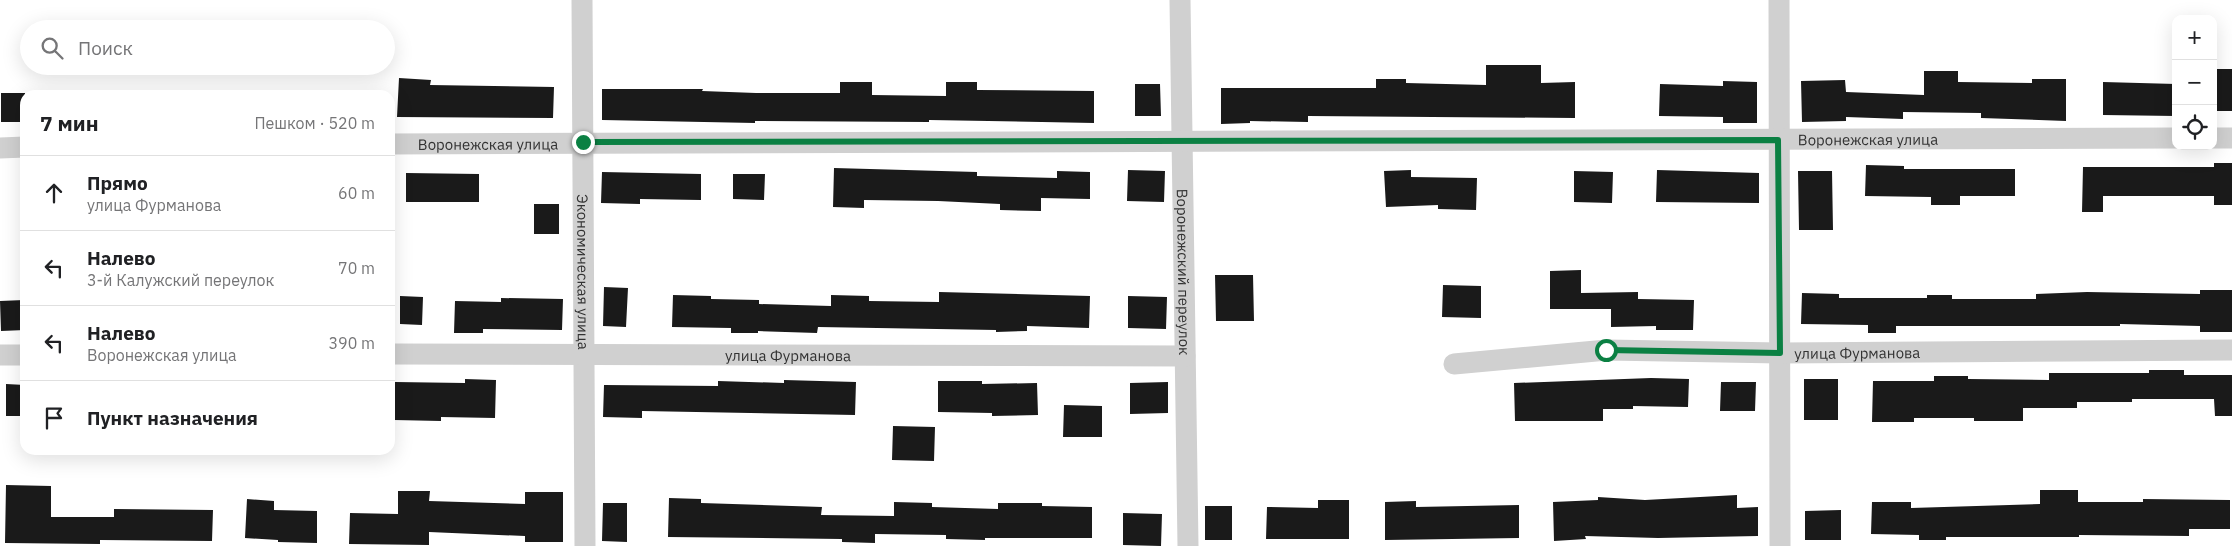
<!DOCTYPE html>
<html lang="ru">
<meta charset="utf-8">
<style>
:root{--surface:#fff;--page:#f2f2f2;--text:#202124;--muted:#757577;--line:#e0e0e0}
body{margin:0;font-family:"IBM Plex Sans",sans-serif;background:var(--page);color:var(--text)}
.controls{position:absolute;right:15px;top:15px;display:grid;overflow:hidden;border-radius:10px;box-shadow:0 5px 20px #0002}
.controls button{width:45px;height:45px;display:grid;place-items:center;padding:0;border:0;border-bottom:1px solid var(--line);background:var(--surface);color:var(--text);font:25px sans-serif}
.stop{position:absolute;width:15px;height:15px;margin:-11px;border:4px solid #0b8043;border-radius:50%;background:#fff}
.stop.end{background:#0b8043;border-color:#fff;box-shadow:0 1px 5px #0008}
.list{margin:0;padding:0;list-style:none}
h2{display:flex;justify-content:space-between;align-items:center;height:65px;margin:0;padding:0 20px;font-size:21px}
h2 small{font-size:16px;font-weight:400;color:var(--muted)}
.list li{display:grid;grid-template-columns:32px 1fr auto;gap:15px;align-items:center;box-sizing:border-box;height:75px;padding:0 20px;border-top:1px solid var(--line)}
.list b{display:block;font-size:19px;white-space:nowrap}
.list p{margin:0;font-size:16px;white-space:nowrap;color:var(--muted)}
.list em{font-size:16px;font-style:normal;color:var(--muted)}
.icon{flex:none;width:28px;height:28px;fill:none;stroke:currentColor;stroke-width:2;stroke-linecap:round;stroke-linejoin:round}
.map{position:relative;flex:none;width:2232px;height:546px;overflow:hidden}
.search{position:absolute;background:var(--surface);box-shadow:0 5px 20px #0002;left:20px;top:20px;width:375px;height:55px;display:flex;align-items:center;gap:12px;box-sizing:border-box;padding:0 18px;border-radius:28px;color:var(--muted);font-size:19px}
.panel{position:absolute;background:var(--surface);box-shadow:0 5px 20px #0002;left:20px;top:90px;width:375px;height:365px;border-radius:15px}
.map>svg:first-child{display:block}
.building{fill:#1a1a1a}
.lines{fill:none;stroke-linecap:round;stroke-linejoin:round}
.street{stroke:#d0d0d0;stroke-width:21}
.route{stroke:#0b8043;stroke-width:6}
.labels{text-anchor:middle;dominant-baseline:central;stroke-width:5;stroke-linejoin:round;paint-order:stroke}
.street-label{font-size:15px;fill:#333;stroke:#fff}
</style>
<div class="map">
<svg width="2232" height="546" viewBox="0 0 2232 546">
<rect width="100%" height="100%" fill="#fff"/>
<path class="building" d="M 1486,65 L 1541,65 L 1541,83 L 1575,82 L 1575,118 L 1308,116 L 1308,122 L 1250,121 L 1250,123 L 1221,124 L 1221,88 L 1376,88 L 1376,79 L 1406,79 L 1406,83 L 1486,85 Z
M 2213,69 L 2232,69 L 2232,111 L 2213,111 Z
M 1924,71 L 1958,71 L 1958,82 L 2032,83 L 2032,79 L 2066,79 L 2066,121 L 1981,118 L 1981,113 L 1903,112 L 1903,119 L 1846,117 L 1846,121 L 1802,122 L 1801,81 L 1845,80 L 1846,92 L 1924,95 Z
M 399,78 L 431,80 L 430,85 L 554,87 L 553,118 L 397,117 Z
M 1723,81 L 1757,82 L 1757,123 L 1723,123 L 1723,117 L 1659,116 L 1660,84 L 1723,86 Z
M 840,82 L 872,82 L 872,95 L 946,96 L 946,82 L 977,82 L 977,90 L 1094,91 L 1094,123 L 929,120 L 929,122 L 755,121 L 755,123 L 602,120 L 602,89 L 703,89 L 702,91 L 756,93 L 840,93 Z
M 2103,82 L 2176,84 L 2176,116 L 2103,115 Z
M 1135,84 L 1160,84 L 1161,116 L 1135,116 Z
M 1,93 L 25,93 L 25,122 L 1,122 Z
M 2214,163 L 2232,163 L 2232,205 L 2214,205 L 2214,196 L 2103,196 L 2103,212 L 2082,212 L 2083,167 L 2214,167 Z
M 1866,165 L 1904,166 L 1904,169 L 2015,169 L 2015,196 L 1960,196 L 1960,205 L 1931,205 L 1931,197 L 1865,196 Z
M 834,168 L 977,172 L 977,176 L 1057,178 L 1057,171 L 1090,172 L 1090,199 L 1041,198 L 1041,211 L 1000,210 L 1000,204 L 938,201 L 864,200 L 864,208 L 833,207 Z
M 1128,170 L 1165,171 L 1164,202 L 1127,201 Z
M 1411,170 L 1411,177 L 1477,178 L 1476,210 L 1438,209 L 1438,205 L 1386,207 L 1384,171 Z
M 1657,170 L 1759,173 L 1759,203 L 1656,202 Z
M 1574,171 L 1613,172 L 1612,203 L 1574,202 Z
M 1798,171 L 1832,171 L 1833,230 L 1799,230 Z
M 602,172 L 701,174 L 701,200 L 640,199 L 640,204 L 601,203 Z
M 406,173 L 479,174 L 479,202 L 406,202 Z
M 733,174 L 765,174 L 764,200 L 733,199 Z
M 534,204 L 559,204 L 559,234 L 534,234 Z
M 1581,270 L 1581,293 L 1638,292 L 1638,299 L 1694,300 L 1693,330 L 1656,330 L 1656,326 L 1611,327 L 1611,309 L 1550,309 L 1550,271 Z
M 1215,275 L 1253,275 L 1254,321 L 1216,321 Z
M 1443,285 L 1481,286 L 1481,318 L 1442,317 Z
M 604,287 L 628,288 L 626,327 L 603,326 Z
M 2200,290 L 2232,290 L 2232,332 L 2200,332 L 2200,326 L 2120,324 L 2120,326 L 1896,326 L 1896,333 L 1868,333 L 1868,325 L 1801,324 L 1802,293 L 1839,294 L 1839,298 L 1927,298 L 1927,295 L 1952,295 L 1952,299 L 2036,299 L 2036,294 L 2087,292 L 2200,294 Z
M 939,292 L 1090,296 L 1089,328 L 1027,326 L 1027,331 L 996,332 L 996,330 L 818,327 L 817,333 L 758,331 L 758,333 L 731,333 L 731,328 L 672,327 L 673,295 L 711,296 L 711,299 L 759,300 L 759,304 L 831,306 L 831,295 L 869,296 L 869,301 L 939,302 Z
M 400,296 L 423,297 L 422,325 L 400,324 Z
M 1128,296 L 1167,297 L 1166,329 L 1128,328 Z
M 501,298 L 563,299 L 562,330 L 483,329 L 483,333 L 454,333 L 455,301 L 501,302 Z
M 24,300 L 25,330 L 1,331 L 0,301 Z
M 2149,370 L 2184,370 L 2184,375 L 2232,375 L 2232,416 L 2215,416 L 2214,399 L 2132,399 L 2132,402 L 2077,402 L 2077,408 L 2023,408 L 2023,421 L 1974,421 L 1974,418 L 1914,418 L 1914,422 L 1872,422 L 1873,381 L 1934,381 L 1934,376 L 1968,376 L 1968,379 L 2049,380 L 2049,373 L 2149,373 Z
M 1651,378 L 1689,379 L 1688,407 L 1633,406 L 1633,409 L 1603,409 L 1603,421 L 1515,421 L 1514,383 Z
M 465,379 L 496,380 L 495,418 L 441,417 L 441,421 L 394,420 L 395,382 L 465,383 Z
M 1804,379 L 1838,379 L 1838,420 L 1804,420 Z
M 784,380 L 856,382 L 855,415 L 642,411 L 642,418 L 603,417 L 604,385 L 718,386 L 718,381 L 784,383 Z
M 938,381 L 982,381 L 982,384 L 1037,383 L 1038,415 L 992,416 L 992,413 L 938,412 Z
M 1168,382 L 1168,413 L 1130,414 L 1130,383 Z
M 1721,382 L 1756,382 L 1755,411 L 1720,411 Z
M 6,384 L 25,385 L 25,416 L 6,416 Z
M 1064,405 L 1102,406 L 1102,437 L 1063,437 Z
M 893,426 L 935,427 L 934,461 L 892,460 Z
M 6,485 L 51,486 L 51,517 L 114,517 L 114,509 L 213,510 L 212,541 L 100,540 L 100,544 L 5,543 Z
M 2040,490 L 2078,490 L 2078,502 L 2143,502 L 2143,499 L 2230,500 L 2230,529 L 2189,529 L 2189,536 L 2079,535 L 2079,537 L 1946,537 L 1946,540 L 1919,540 L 1919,535 L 1871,534 L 1872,502 L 1911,502 L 1911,508 L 2040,504 Z
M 398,491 L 430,491 L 429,501 L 525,504 L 525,492 L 563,492 L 563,542 L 525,542 L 525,536 L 429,532 L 429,545 L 349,544 L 350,513 L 398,514 Z
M 1737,495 L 1737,508 L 1758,507 L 1758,536 L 1658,538 L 1585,536 L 1586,539 L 1554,541 L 1553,502 L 1598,500 L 1598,497 L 1645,500 Z
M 669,498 L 701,499 L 701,503 L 822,507 L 821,515 L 894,516 L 894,502 L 932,503 L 932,507 L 998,509 L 998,503 L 1042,503 L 1042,506 L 1092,507 L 1092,538 L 985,538 L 985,540 L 946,539 L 946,535 L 875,534 L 875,543 L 842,542 L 842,539 L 668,537 Z
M 247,499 L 274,501 L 274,510 L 317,511 L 317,543 L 278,542 L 278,540 L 245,538 Z
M 1318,500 L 1349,500 L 1349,539 L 1266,539 L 1267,507 L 1318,508 Z
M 1416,501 L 1416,507 L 1519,505 L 1519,538 L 1385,540 L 1385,502 Z
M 603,503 L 627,503 L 627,542 L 602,541 Z
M 1205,506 L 1232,506 L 1232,540 L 1205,540 Z
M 1841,510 L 1841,540 L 1805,540 L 1805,511 Z
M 1123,513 L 1162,514 L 1161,546 L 1123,545 Z"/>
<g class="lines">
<g class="street">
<path id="s1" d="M 582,0 L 585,546"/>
<path id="s2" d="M 1180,0 L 1188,546"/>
<path d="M 1779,0 L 1780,546"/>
<path d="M 2213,138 L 2232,138"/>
<path id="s3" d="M 390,144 L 2176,138"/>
<path d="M 0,148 L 25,147"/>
<path id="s4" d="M 390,354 L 1185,356"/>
<path d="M 0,355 L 25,355"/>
<path id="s5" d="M 1454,364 L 1607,350 L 1780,353 L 2232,350"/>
</g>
</g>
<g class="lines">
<path class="route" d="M 583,142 L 1778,140 L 1780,353 L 1606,350"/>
</g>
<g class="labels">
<g class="street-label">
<text stroke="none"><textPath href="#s3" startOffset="1478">Воронежская улица</textPath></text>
<text stroke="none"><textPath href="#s3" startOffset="98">Воронежская улица</textPath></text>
<text stroke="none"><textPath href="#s1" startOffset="272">Экономическая улица</textPath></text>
<text stroke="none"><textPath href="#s2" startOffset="272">Воронежский переулок</textPath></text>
<text stroke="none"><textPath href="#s5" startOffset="404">улица Фурманова</textPath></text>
<text stroke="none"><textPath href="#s4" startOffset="398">улица Фурманова</textPath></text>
</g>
</g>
</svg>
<div class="controls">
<button>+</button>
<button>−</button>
<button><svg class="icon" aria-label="locate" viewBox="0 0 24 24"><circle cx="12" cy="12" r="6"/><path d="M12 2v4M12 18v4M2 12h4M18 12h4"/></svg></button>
</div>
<div class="stop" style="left:1606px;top:350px"></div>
<div class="stop end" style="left:583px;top:142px"></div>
<div class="search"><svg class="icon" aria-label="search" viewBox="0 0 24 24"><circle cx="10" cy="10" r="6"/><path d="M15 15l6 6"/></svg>Поиск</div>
<section class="panel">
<h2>7 мин<small>Пешком · 520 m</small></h2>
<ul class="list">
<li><svg class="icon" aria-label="ahead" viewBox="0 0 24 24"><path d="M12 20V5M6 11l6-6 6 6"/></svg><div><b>Прямо</b><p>улица Фурманова</p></div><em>60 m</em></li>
<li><svg class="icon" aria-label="left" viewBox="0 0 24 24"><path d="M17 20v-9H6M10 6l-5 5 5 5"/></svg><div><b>Налево</b><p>3-й Калужский переулок</p></div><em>70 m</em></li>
<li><svg class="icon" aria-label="left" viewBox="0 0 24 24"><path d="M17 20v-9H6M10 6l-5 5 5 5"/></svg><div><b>Налево</b><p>Воронежская улица</p></div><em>390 m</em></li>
<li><svg class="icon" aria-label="arrive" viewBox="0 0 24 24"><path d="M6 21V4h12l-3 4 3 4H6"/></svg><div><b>Пункт назначения</b></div></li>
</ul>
</section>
</div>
